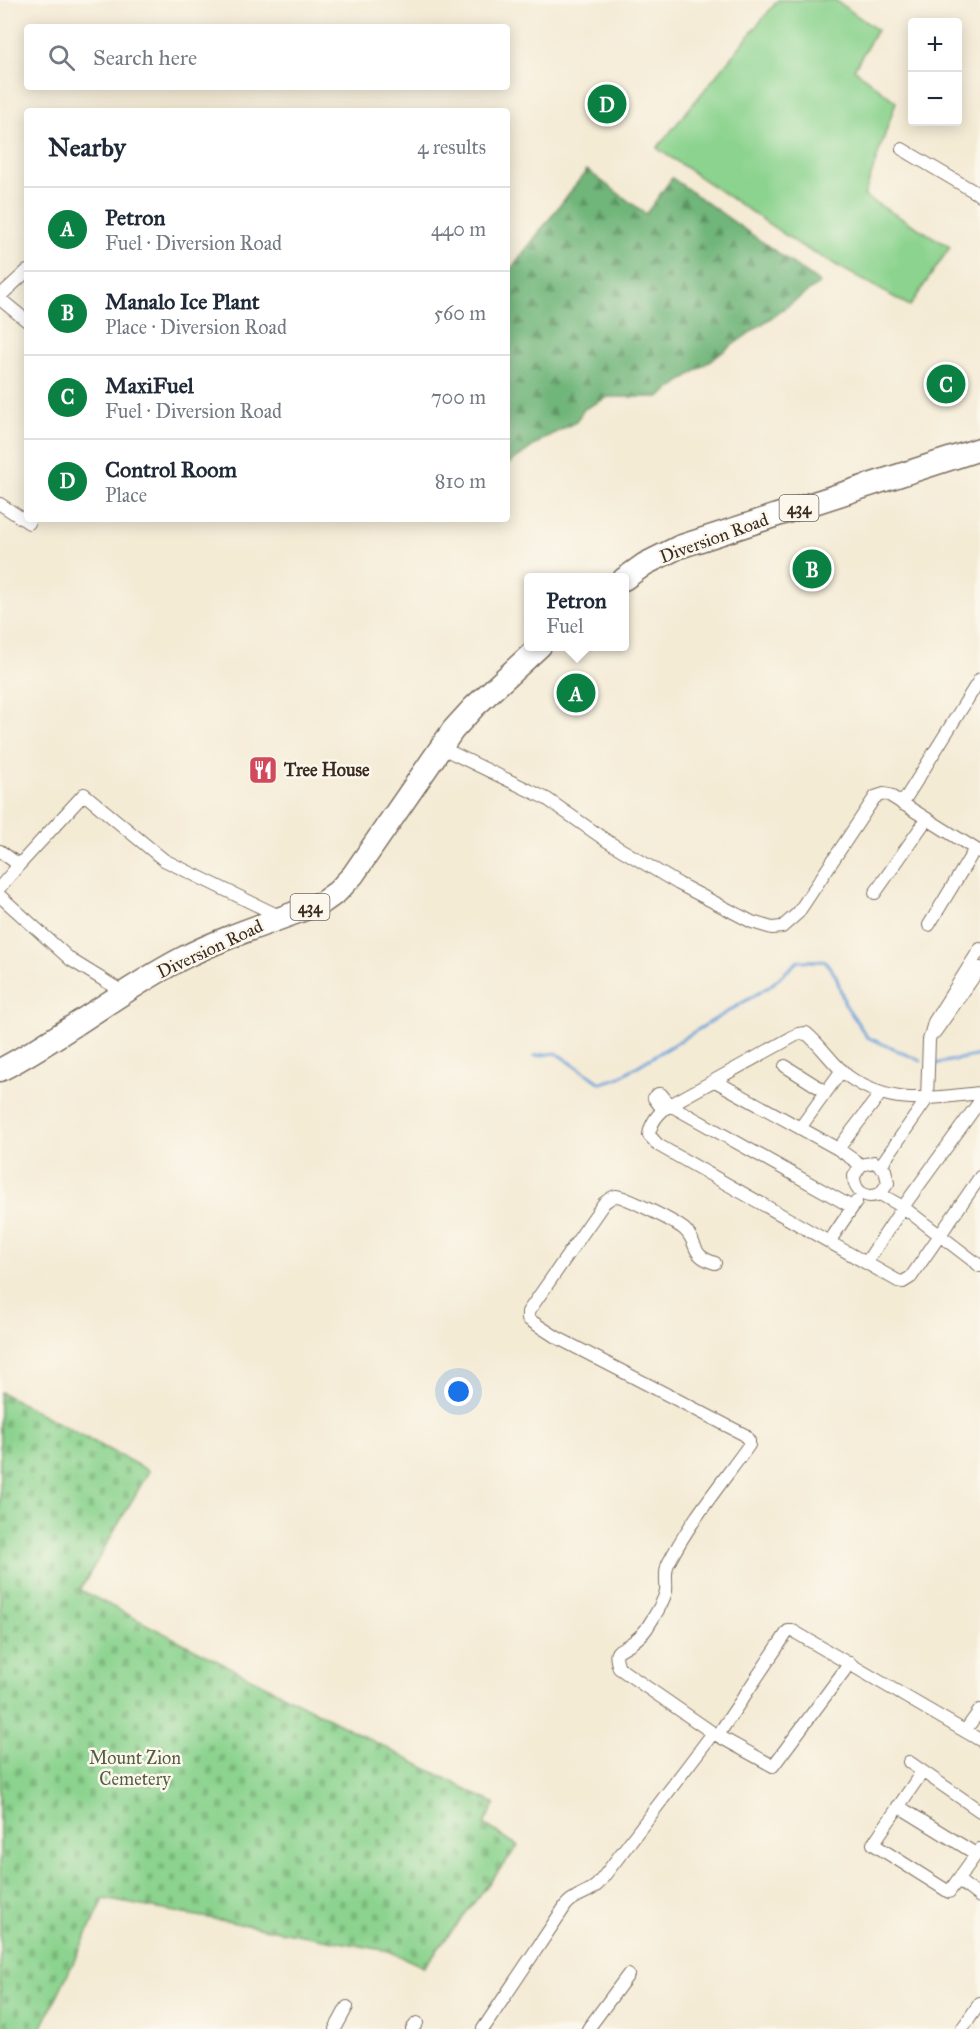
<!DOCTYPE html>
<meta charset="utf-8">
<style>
:root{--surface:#fff;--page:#f6f6f7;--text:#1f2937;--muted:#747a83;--line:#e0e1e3;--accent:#0b8043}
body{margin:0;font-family:"IM FELL Great Primer",serif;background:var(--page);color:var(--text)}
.controls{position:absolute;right:18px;top:18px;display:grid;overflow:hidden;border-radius:6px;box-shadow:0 3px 15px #0003}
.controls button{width:54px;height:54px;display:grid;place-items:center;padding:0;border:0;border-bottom:2px solid var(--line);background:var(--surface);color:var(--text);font:30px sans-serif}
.you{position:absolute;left:459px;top:1392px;width:21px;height:21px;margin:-15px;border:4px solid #fff;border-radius:50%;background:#1a73e8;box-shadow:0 0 0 9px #1a73e833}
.badge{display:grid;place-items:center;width:39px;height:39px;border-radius:50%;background:var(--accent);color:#fff;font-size:20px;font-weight:700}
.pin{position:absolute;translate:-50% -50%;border:3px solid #fff;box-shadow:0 2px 6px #0006}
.popup{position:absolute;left:524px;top:573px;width:105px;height:78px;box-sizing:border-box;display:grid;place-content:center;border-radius:6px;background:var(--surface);filter:drop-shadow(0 2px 4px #0005);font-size:20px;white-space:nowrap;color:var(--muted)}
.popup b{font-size:22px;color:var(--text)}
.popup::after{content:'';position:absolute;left:50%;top:100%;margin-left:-12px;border:12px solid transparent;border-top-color:var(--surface)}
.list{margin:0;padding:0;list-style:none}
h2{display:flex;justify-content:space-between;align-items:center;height:78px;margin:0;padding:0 24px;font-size:26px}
h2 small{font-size:20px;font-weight:400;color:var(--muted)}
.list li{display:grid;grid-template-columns:39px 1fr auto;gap:18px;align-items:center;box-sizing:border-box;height:84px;padding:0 24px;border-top:2px solid var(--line)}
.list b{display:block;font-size:22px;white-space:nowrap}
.list p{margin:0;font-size:20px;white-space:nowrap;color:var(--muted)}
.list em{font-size:20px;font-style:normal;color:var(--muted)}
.icon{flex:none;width:33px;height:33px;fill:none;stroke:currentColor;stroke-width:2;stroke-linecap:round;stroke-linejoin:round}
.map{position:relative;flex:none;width:980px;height:2029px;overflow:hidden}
.search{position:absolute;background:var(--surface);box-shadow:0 3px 15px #0003;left:24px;top:24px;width:486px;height:66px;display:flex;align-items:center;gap:15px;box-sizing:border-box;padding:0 21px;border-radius:6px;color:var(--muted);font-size:22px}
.panel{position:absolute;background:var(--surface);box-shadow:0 3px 15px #0003;left:24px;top:108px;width:486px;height:414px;border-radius:6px}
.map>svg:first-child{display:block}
.green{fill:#8bd38e;stroke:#637e56;stroke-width:1.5}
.forest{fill:url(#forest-firs);stroke:#56704c;stroke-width:1.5}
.cemetery{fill:url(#cemetery-stones);stroke:#637e56;stroke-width:1.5}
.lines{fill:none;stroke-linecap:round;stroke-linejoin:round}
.stream{stroke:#6ea2da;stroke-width:3}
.street-casing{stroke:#7c6e5e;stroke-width:14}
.highway-casing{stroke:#7c6e5e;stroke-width:25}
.street{stroke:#fff;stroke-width:12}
.highway{stroke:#fff;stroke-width:22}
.labels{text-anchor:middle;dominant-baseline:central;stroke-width:5;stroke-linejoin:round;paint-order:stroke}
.shield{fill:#fbf7ec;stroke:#75685c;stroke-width:1.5}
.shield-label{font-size:16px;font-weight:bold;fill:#3b2a1e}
.street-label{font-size:18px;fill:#3b2a1e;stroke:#fbf7ec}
.poi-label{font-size:18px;font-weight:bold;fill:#3b2a1e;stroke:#fbf7ec;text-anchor:start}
.park-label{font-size:18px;fill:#535d40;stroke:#fbf7ec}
</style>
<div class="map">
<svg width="980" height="2029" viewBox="0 0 980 2029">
<defs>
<pattern id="forest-firs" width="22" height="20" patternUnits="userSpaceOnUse" patternTransform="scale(1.5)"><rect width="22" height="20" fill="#70b579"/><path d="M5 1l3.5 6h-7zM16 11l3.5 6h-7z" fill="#5d9363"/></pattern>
<pattern id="cemetery-stones" width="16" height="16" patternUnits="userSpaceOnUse" patternTransform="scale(1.5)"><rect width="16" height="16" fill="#8bd38e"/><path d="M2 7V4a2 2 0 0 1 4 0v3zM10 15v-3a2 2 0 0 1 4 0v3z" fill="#79b57a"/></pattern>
</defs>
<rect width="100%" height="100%" fill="#fbf7ec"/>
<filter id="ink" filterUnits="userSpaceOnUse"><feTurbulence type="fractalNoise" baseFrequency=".0167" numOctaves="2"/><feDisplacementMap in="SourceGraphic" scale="12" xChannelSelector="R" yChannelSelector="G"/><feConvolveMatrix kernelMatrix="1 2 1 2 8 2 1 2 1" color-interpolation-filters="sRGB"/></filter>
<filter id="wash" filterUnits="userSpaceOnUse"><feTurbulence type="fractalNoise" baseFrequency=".008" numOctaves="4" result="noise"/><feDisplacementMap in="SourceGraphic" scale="24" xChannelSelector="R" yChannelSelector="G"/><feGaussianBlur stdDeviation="1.35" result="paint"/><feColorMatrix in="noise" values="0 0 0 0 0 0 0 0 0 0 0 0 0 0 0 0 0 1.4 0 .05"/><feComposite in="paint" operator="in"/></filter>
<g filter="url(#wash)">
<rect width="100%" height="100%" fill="#f4ebd5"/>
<path class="green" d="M 778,0 L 835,0 L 877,30 L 854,69 L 896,102 L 864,196 L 950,247 L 910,306 L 800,245 L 657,148 Z"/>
<path class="forest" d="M 587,170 L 646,214 L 672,178 L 820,283 L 659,397 L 608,397 L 584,409 L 576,422 L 545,438 L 507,465 L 507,274 Z"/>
<path class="cemetery" d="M 0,1392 L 149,1471 L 80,1590 L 495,1804 L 484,1824 L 518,1846 L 424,1967 L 389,1951 L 104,1899 L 41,2029 L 0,2029 Z"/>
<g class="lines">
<path class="stream" d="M 534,1056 L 556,1053 L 601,1083 L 618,1078 L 770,986 L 798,961 L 825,961 L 836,976 L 845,1004 L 867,1037 L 921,1061
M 934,1064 L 980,1055"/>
</g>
</g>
<g filter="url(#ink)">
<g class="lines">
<g class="street-casing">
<path id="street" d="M 902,149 L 980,195
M 0,296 L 27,271
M 0,299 L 27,321
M 0,504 L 29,523
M 440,747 L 547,799 L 607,841 L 679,884 L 752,922 L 772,928 L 782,927 L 798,913 L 875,797 L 884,794 L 889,795 L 980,852
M 902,804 L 980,679
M 0,851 L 19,865 L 84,794 L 164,860 L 281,917
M 0,887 L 19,865
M 875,893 L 926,820
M 0,896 L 71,960 L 123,992
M 929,925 L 975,849
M 935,1032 L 980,968
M 785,1066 L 826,1092
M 715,1081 L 838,1149 L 861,1165
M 980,1093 C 931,1098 892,1107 849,1077 C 833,1065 822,1046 806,1033 L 798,1034 L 670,1105 C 659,1112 651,1122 649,1135 L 658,1145 L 898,1281 L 903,1282 L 911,1277 L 980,1177
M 663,1110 L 654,1098 L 658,1094 L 661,1094 L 670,1105 L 852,1207
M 800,1128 L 842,1070
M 838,1149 L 881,1093
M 881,1165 L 927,1099 L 929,1040 L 934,1022 L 980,949
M 880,1194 L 888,1183 L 885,1170 L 874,1162 L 861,1165 L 854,1176 C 854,1191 865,1200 880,1194 L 903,1207 L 980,1266
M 829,1242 L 856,1202
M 715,1263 C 689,1255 699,1243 685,1230 C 678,1223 624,1196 616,1196 C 611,1197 608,1200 604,1203 L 528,1312 L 528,1319 L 556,1337 L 745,1435 L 749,1441 L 749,1445 C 721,1484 690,1521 668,1564 C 664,1573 667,1581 666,1591 C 663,1605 654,1616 647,1628 C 643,1634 636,1640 630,1644 C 617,1652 613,1650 619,1668 L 713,1733 L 773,1766 L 850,1663
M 866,1263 L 903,1207 L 980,1101
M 965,1731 L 980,1710
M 718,1735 L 788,1631 L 793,1631 L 980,1740
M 909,1762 L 980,1811
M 922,1772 L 873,1844 L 949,1892 L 980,1849
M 898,1806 L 976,1854
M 958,1880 L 980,1897
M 335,2029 L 347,2007
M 412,2029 L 417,2023
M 483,2029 L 566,1905 C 575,1894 588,1894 598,1884 L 713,1733
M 588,2029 L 628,1975
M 962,2029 L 980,2003"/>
</g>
<g class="highway-casing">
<path id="highway" d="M 624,579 L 645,564 L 679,547 L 980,449
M 0,1070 C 64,1037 119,991 183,958 C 227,935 277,921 323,902 L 337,892 L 353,875 L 453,730 L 474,707 L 540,646"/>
</g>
<use href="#street" class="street"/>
<use href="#highway" class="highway"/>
</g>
</g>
<defs>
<g id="restaurant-square" transform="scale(1.5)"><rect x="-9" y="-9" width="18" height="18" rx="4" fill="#d1495b" stroke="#fbf7ec"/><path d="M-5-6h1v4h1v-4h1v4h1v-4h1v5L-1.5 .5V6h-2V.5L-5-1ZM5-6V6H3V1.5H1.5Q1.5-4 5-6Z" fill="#fff"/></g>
</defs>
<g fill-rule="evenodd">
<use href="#restaurant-square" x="263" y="770"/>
</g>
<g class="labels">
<g class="shield">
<rect x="779.5" y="495" width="39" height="26" rx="4.5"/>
<rect x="290.5" y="894" width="39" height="26" rx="4.5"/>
</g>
<g class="shield-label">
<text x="799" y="508">434</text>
<text x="310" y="907">434</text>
</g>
<g class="street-label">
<text transform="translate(714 538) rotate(-20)">Diversion Road</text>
<text transform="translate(210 949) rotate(-25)">Diversion Road</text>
</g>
<g class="poi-label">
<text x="284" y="770">Tree House</text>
</g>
<g class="park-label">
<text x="135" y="1758">Mount Zion<tspan x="135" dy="21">Cemetery</tspan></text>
</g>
</g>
</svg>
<div class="controls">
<button>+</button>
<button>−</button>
</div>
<div class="you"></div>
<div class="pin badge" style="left:576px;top:693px">A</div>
<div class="popup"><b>Petron</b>Fuel</div>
<div class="pin badge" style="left:812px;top:569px">B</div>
<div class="pin badge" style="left:946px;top:384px">C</div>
<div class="pin badge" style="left:607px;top:104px">D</div>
<div class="search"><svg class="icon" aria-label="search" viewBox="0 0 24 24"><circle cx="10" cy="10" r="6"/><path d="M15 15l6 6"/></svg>Search here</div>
<section class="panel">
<h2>Nearby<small>4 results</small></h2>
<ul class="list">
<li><span class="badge">A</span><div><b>Petron</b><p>Fuel · Diversion Road</p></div><em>440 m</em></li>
<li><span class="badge">B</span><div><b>Manalo Ice Plant</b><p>Place · Diversion Road</p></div><em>560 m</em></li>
<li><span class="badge">C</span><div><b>MaxiFuel</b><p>Fuel · Diversion Road</p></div><em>700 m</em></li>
<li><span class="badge">D</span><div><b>Control Room</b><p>Place</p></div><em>810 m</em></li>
</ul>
</section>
</div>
